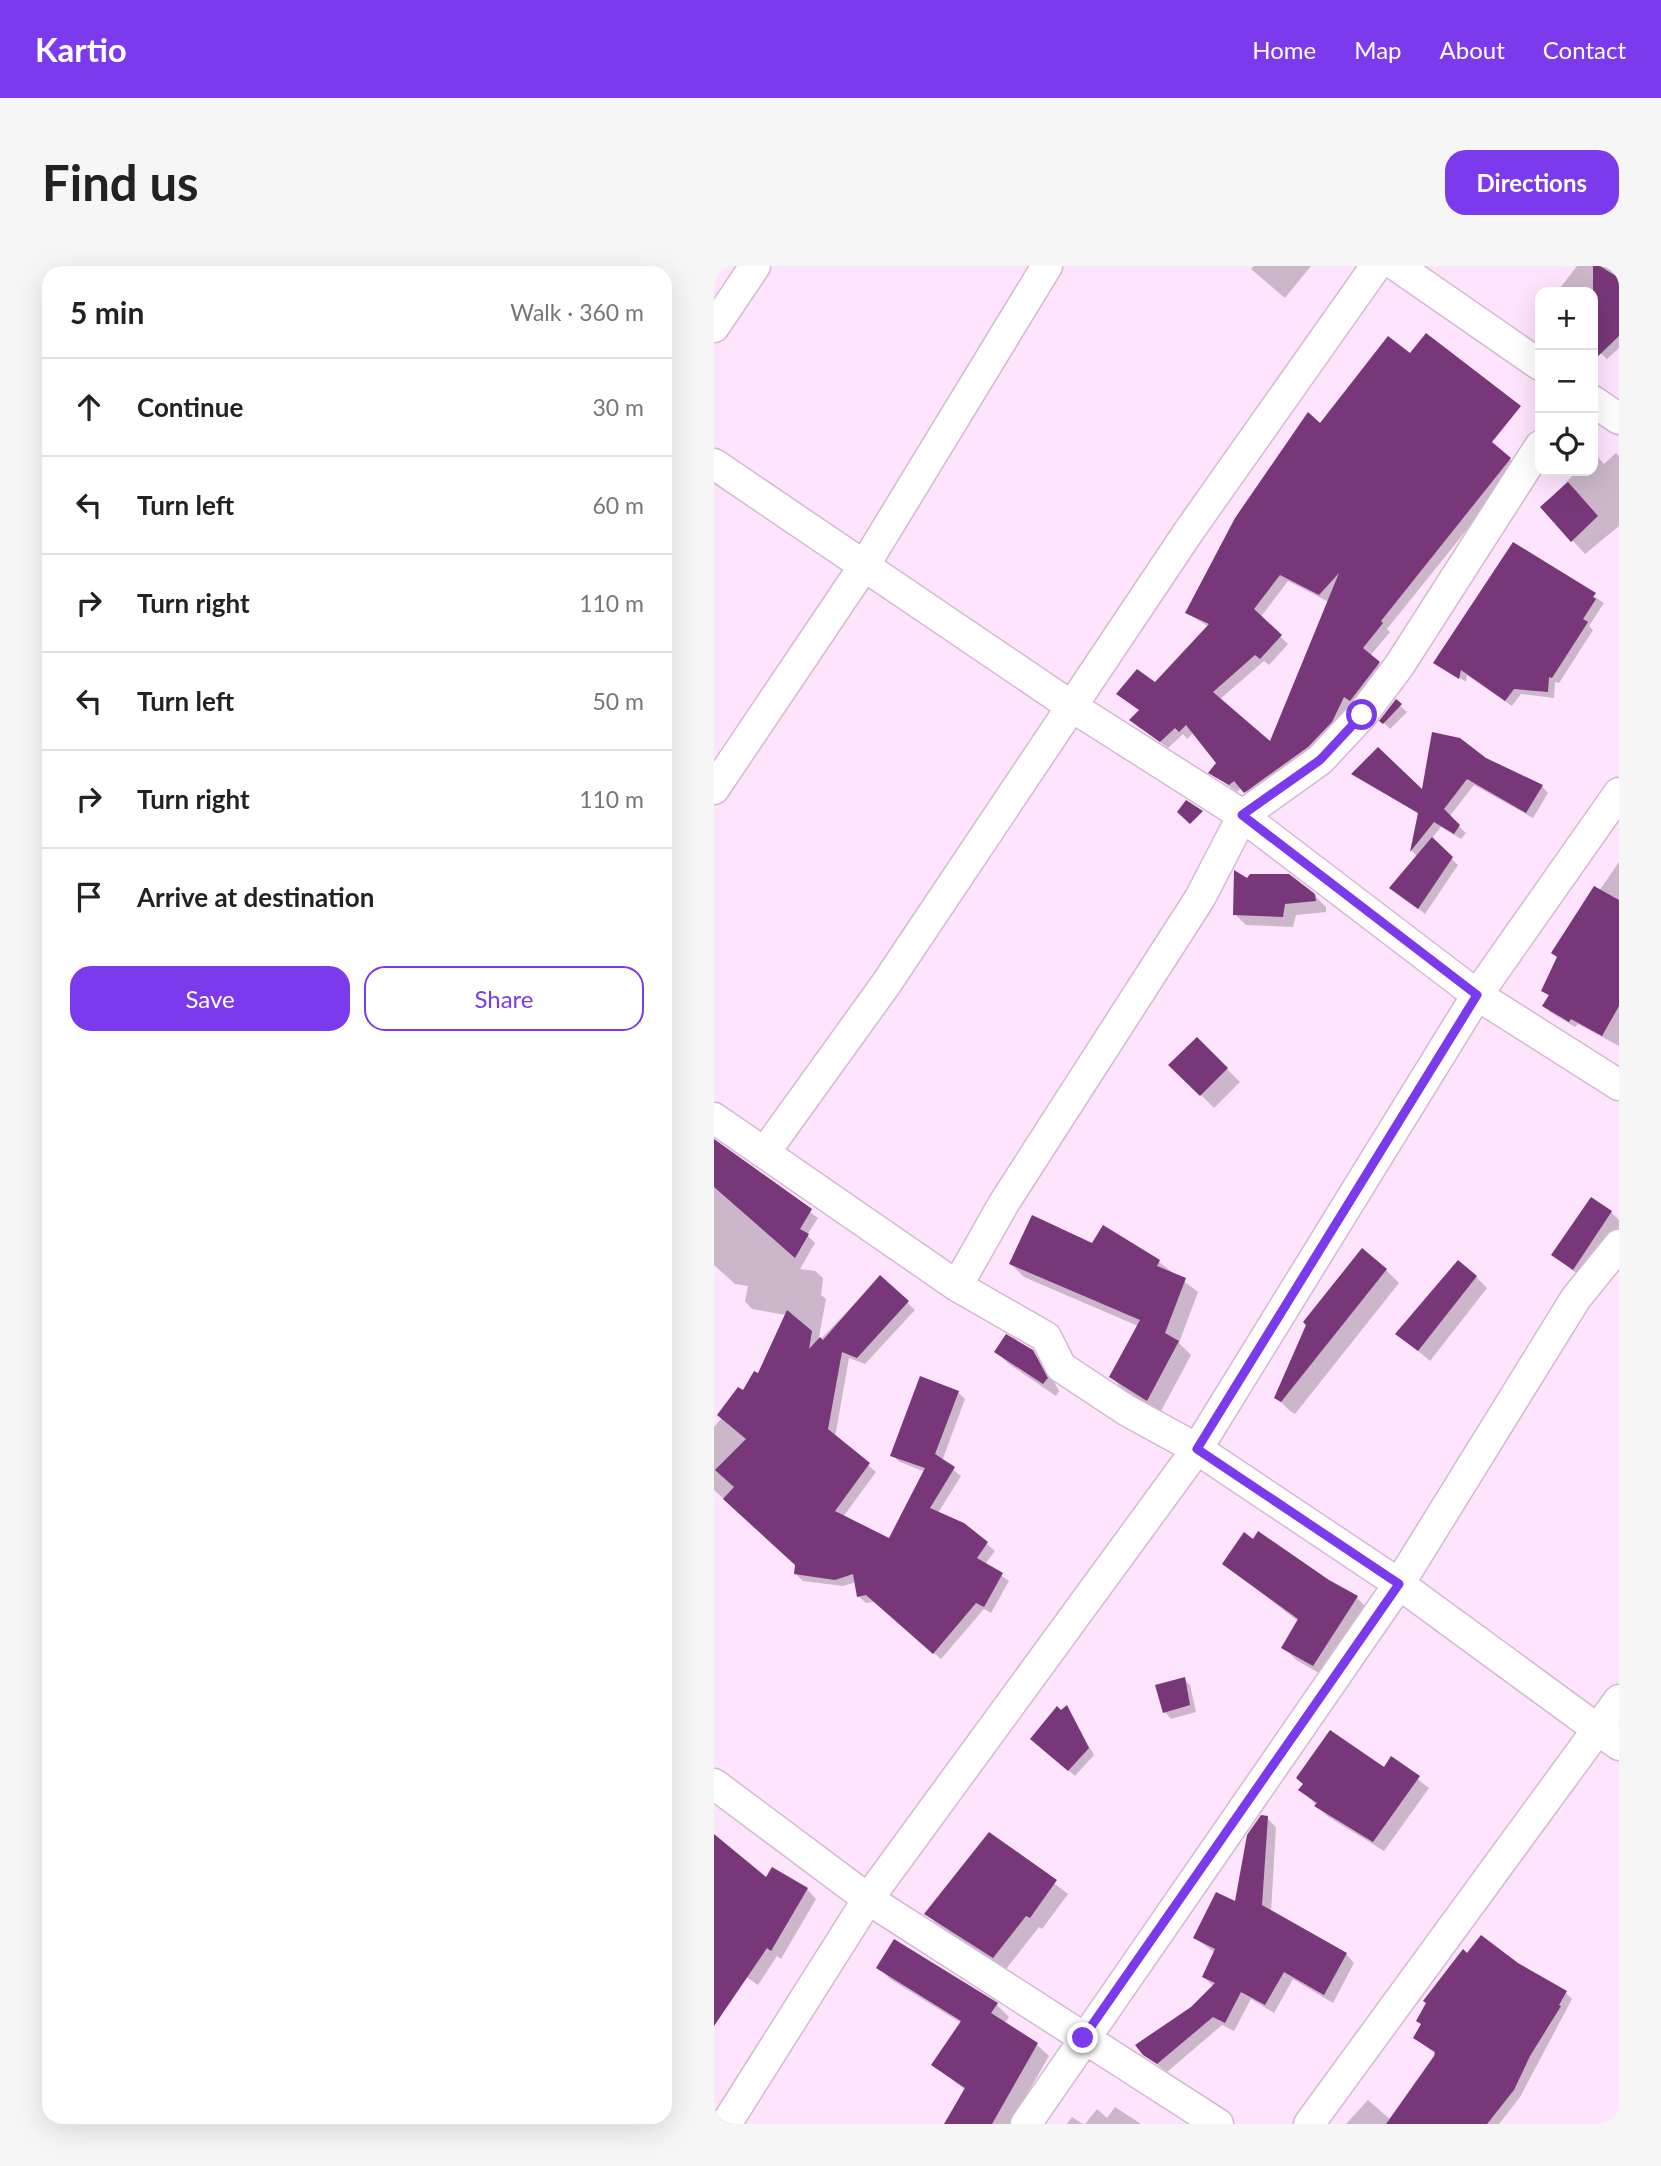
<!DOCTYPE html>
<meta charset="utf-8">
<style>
:root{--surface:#fff;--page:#f6f6f6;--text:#222;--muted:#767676;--line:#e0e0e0;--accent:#7c3aed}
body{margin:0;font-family:Lato,sans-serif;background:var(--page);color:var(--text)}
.controls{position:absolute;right:21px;top:21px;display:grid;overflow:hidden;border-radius:14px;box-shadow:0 7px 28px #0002}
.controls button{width:63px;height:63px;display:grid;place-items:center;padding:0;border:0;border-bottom:2px solid var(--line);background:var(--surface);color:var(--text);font:35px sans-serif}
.stop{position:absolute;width:21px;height:21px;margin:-16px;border:5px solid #7c3aed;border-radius:50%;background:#fff}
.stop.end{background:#7c3aed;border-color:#fff;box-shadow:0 2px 7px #0008}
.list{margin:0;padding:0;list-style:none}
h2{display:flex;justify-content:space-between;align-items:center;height:91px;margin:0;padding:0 28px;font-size:30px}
h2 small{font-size:23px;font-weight:400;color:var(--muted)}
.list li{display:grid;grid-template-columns:46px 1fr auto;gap:21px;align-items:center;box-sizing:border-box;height:98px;padding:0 28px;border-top:2px solid var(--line)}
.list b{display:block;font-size:26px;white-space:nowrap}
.list em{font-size:23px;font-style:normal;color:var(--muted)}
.actions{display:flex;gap:14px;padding:21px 28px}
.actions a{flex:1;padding:16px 0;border:2px solid var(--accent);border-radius:21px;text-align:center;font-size:24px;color:var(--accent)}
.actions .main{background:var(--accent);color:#fff}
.icon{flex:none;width:38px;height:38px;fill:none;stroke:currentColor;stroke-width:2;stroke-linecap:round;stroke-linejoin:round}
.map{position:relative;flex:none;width:905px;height:1858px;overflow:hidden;border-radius:21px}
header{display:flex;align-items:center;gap:42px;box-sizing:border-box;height:98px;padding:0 35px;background:var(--accent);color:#fff}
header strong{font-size:33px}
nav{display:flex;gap:38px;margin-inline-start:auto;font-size:24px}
.intro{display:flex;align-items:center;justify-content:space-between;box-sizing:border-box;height:168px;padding:0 42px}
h1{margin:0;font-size:49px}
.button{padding:18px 32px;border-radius:21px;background:var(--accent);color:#fff;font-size:24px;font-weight:700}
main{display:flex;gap:42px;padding:0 42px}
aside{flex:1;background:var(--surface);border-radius:21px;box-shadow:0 7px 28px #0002}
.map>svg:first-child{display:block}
.shadow{fill:#0003;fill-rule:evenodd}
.building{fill:#783779;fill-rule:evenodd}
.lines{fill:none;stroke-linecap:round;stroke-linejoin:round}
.minor-casing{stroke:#d3bad2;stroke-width:33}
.minor{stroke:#fff;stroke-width:30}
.route{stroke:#7c3aed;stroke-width:9}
</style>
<header>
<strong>Kartio</strong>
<nav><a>Home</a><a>Map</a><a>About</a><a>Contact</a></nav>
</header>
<div class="intro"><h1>Find us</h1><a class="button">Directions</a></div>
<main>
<aside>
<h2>5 min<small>Walk · 360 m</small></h2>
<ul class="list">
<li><svg class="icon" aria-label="ahead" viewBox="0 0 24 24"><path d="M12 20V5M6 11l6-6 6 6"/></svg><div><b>Continue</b></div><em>30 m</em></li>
<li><svg class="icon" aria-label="left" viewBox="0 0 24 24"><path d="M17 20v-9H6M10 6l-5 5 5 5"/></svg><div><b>Turn left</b></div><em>60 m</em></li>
<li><svg class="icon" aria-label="right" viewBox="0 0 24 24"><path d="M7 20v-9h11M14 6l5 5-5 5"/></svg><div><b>Turn right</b></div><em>110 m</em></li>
<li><svg class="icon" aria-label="left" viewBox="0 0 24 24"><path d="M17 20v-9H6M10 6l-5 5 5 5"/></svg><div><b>Turn left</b></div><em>50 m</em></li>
<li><svg class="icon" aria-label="right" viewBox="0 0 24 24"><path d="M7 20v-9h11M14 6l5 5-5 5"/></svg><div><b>Turn right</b></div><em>110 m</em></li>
<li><svg class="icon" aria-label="arrive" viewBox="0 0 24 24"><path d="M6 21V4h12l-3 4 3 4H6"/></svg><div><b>Arrive at destination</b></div></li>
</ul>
<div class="actions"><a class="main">Save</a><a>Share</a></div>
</aside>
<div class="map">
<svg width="905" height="1858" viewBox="0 0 905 1858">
<rect width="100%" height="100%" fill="#fee4fd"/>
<path class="shadow" d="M 540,0 L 597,0 L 571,32 L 537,3 Z
M 863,0 L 905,0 L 905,82 L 893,93 L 879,80 L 879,26 L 851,26 L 846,22 Z
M 606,159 L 712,183 L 796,193 L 804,200 L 673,363 L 676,366 L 656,390 L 672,405 L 645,441 L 637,437 L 625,463 L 539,533 L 528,521 L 523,526 L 497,507 L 504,497 L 480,466 L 473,473 L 469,468 L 454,482 L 417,454 L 426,445 L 405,428 L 441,418 L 495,361 L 473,347 ZM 574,315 L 615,336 L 557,478 L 505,434 L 550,395 L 555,399 L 574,378 L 546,352 Z
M 902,187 L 905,190 L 905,260 L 871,288 L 828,241 L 863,205 L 879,205 L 881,188 L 890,198 Z
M 799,278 L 890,337 L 875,360 L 879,364 L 845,417 L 841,416 L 840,432 L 807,428 L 798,440 L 753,409 L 752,416 L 722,397 Z
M 682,436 L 693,446 L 676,463 L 668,455 Z
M 771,493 L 828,520 L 834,527 L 819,552 L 760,519 L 735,551 L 752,567 L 747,573 L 727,561 L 717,573 L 744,599 L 711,648 L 677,622 L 704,591 L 698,585 L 705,548 L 640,508 L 709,526 Z
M 905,596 L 905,780 L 864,758 L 861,761 L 836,746 L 830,739 L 836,731 L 829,725 L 885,625 Z
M 533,614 L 600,629 L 612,641 L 612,646 L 582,649 L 579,661 L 532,659 L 521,648 Z
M 483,773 L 526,816 L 500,842 L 457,799 Z
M 0,875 L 104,952 L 93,969 L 101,977 L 86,1003 L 101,1005 L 109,1012 L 107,1029 L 112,1033 L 104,1076 L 166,1011 L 201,1044 L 151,1098 L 135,1092 L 121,1171 L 162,1206 L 129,1251 L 176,1275 L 211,1206 L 186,1196 L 178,1189 L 244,1126 L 251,1133 L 228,1195 L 247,1210 L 224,1247 L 249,1258 L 273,1278 L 281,1285 L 271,1298 L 295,1315 L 277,1347 L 270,1343 L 227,1393 L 160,1336 L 152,1337 L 144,1330 L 142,1316 L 129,1320 L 89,1315 L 82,1308 L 83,1299 L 0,1224 L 0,1161 L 45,1110 L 72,1049 L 38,1043 L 31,1035 L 34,1020 L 21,1018 L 0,999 Z
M 897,946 L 905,954 L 905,968 L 873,1016 L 840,989 Z
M 378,979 L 445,996 L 484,1026 L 465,1077 L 477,1089 L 446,1147 L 410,1124 L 397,1111 L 424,1060 L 310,1011 L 297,998 Z
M 672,1004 L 685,1017 L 581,1148 L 576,1145 L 563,1132 Z
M 762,1011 L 773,1022 L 716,1095 L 684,1068 Z
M 318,1085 L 331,1099 L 345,1125 L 342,1130 L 295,1098 L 282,1086 Z
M 510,1298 L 614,1315 L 642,1331 L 655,1344 L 612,1411 L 582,1394 L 570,1381 L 585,1356 Z
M 470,1413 L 476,1419 L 482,1446 L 457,1453 L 451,1446 Z
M 353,1441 L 380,1489 L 361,1510 L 325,1479 Z
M 678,1493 L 715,1522 L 670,1585 L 613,1550 L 587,1524 L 591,1519 L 670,1504 Z
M 553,1552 L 562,1561 L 557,1646 L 632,1688 L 640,1697 L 619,1737 L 579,1713 L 560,1747 L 537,1733 L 520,1765 L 508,1759 L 453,1806 L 430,1788 L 500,1721 L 490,1711 L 501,1687 L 481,1672 L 522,1638 Z
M 275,1568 L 354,1628 L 328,1663 L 325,1661 L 292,1703 L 225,1660 L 213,1648 Z
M 0,1584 L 53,1614 L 93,1623 L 102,1633 L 67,1693 L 63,1690 L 44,1719 L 0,1689 Z
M 181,1675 L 283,1739 L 295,1751 L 290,1758 L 323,1779 L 335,1790 L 296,1858 L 231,1858 L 250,1823 L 219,1799 L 247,1757 L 176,1713 L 164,1701 Z
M 754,1689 L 852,1727 L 858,1733 L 806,1831 L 785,1858 L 632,1858 L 654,1834 L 677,1854 L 722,1788 L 701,1772 Z
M 401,1841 L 427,1858 L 371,1858 L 383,1843 L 393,1852 Z
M 358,1851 L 369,1858 L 353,1858 Z"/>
<path class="building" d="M 879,0 L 886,0 L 905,12 L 905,70 L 879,95 Z
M 712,67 L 807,140 L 778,176 L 797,192 L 667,355 L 669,357 L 649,382 L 666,396 L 636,435 L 630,431 L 618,456 L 594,481 L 530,527 L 520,515 L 515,519 L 494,507 L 502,497 L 472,459 L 465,466 L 461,462 L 446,476 L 415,454 L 425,444 L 402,428 L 423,403 L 441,416 L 495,358 L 471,347 L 521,252 L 594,146 L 606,157 L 674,70 L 696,87 ZM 625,307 L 556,475 L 499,426 L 541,389 L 546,393 L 568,369 L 540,343 L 566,309 L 605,329 Z
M 854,216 L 884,250 L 857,276 L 826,241 Z
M 799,276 L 882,327 L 879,331 L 882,333 L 869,353 L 874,356 L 838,412 L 835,411 L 834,426 L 800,423 L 791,435 L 747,404 L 745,413 L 719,397 Z
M 682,433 L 688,438 L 669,458 L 665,455 Z
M 718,466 L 746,472 L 772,492 L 829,519 L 812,547 L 753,513 L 730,543 L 746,559 L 740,568 L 720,556 L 696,586 L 704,547 L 637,508 L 664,481 L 708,523 Z
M 472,534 L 489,545 L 476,558 L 463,546 Z
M 718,571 L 739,591 L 704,643 L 675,622 Z
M 520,604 L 533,612 L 536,608 L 575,608 L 601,628 L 602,635 L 571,638 L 569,651 L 519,649 Z
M 880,620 L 905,634 L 905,740 L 888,770 L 857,753 L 855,756 L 828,740 L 835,729 L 827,725 L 843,691 L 837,687 Z
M 483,771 L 514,802 L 486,830 L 454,799 Z
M 0,873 L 98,943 L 86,963 L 95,968 L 81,992 L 0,921 Z
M 877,931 L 898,945 L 859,1004 L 837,989 Z
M 318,949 L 378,977 L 389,959 L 446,994 L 443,1000 L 472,1012 L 451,1067 L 465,1075 L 433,1135 L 395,1111 L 426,1054 L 295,998 Z
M 648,982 L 673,1003 L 567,1136 L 560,1132 L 592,1059 L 589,1056 Z
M 744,994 L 763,1010 L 704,1085 L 681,1068 Z
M 166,1009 L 195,1035 L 143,1092 L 128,1086 L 114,1163 L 156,1197 L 121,1245 L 175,1272 L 211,1202 L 176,1190 L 206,1110 L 245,1125 L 221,1188 L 241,1201 L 216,1242 L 250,1257 L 274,1276 L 263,1292 L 289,1307 L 270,1341 L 262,1337 L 219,1388 L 152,1329 L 143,1331 L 139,1308 L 121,1314 L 80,1308 L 81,1299 L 9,1233 L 20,1221 L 1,1204 L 32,1173 L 3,1149 L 24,1121 L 29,1124 L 40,1105 L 44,1107 L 73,1044 L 98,1065 L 95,1083 L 106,1071 L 109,1074 Z
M 292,1068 L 319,1084 L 334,1112 L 329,1118 L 280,1086 Z
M 544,1265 L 615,1314 L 644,1330 L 599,1400 L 567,1382 L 584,1353 L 508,1298 L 530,1266 L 539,1273 Z
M 471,1411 L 476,1439 L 449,1447 L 441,1419 Z
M 353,1439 L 375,1482 L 354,1505 L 316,1473 L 343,1440 L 347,1444 Z
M 616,1464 L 670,1501 L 677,1490 L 706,1510 L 659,1576 L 600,1540 L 603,1537 L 584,1524 L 589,1518 L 582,1512 Z
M 547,1549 L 554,1550 L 548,1639 L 633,1687 L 610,1729 L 570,1706 L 551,1739 L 527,1726 L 511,1757 L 499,1751 L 443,1798 L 429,1789 L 421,1779 L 477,1741 L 501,1717 L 488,1711 L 501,1683 L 479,1672 L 502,1626 L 521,1635 L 533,1569 Z
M 275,1566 L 343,1614 L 316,1652 L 312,1650 L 279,1692 L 210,1648 Z
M 0,1568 L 52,1611 L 58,1601 L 94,1622 L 57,1685 L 53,1682 L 0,1760 Z
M 767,1669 L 804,1697 L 853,1725 L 845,1739 L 847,1740 L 816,1790 L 800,1824 L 773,1858 L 672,1858 L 720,1790 L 721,1786 L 699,1772 L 707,1758 L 702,1755 L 712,1737 L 709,1735 L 749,1683 L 753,1687 Z
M 180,1673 L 284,1737 L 277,1747 L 324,1777 L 278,1858 L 230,1858 L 251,1822 L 217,1799 L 247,1755 L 162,1702 Z"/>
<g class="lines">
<g class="minor-casing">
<path id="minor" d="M 683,0 L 826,99
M 0,61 L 41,0
M 879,135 L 905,153
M 0,198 L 357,440 L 519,543 L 763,729 L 905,819
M 0,523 L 150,300 L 333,0
M 0,852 L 243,1020 L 332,1071 L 347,1101 L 412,1144 L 483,1183 L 685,1318 L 905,1479
M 51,886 L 172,718 L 475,265 L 662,0
M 243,1020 L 290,937 L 486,632 L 529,549 L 606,494 L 648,449 L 685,400 L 826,180
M 0,1518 L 154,1633 L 504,1858
M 12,1858 L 154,1633 L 483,1183 L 763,729 L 905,527
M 312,1858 L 685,1318 L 862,1032 L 905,979
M 595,1858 L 905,1434"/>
</g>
<use href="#minor" class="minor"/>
</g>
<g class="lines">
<path class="route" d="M 369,1772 L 685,1318 L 483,1183 L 763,729 L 528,549 L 606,494 L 648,449"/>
</g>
</svg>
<div class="controls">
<button>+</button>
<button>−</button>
<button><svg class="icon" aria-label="locate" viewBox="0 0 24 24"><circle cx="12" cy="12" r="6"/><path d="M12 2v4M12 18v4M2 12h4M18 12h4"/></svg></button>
</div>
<div class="stop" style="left:648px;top:449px"></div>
<div class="stop end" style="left:369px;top:1772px"></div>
</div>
</main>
